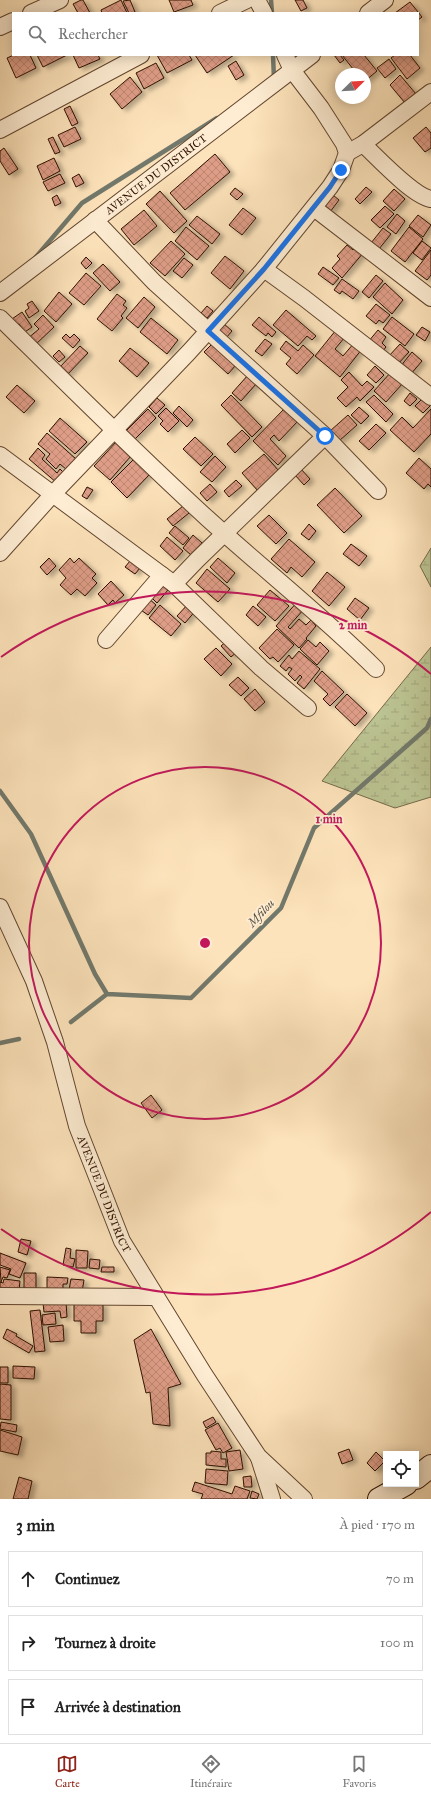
<!DOCTYPE html>
<html lang="fr">
<meta charset="utf-8">
<style>
:root{--surface:#fff;--page:#f6f6f6;--text:#222;--muted:#767676;--line:#e0e0e0;--accent:#8f2418}
body{margin:0;font-family:"IM FELL Great Primer",serif;background:var(--page);color:var(--text)}
.controls{position:absolute;right:12px;bottom:12px;display:grid;overflow:hidden;border-radius:0px;box-shadow:0 2px 10px #0003}
.controls button{width:36px;height:36px;display:grid;place-items:center;padding:0;border:0;border-bottom:1px solid var(--line);background:var(--surface);color:var(--text);font:20px sans-serif}
.compass{position:absolute;left:335px;top:68px;width:36px;height:36px;border-radius:50%;background:var(--surface);box-shadow:0 2px 10px #0003;rotate:66deg}
.stop{position:absolute;width:12px;height:12px;margin:-9px;border:3px solid #1a73e8;border-radius:50%;background:#fff}
.stop.end{background:#1a73e8;border-color:#fff;box-shadow:0 1px 4px #0008}
.list{margin:0;padding:0;list-style:none}
h2{display:flex;justify-content:space-between;align-items:center;height:52px;margin:0;padding:0 16px;font-size:17px}
h2 small{font-size:13px;font-weight:400;color:var(--muted)}
.list li{display:grid;grid-template-columns:26px 1fr auto;gap:12px;align-items:center;box-sizing:border-box;height:56px;margin:0 8px 8px;padding:0 8px;border:1px solid var(--line);border-radius:0px}
.list b{display:block;font-size:15px;white-space:nowrap}
.list em{font-size:13px;font-style:normal;color:var(--muted)}
.icon{flex:none;width:22px;height:22px;fill:none;stroke:currentColor;stroke-width:2;stroke-linecap:round;stroke-linejoin:round}
.map{position:relative;flex:none;width:431px;height:1499px;overflow:hidden}
.search{position:absolute;background:var(--surface);box-shadow:0 2px 10px #0003;left:12px;right:12px;top:12px;height:44px;display:flex;align-items:center;gap:10px;box-sizing:border-box;padding:0 14px;border-radius:0px;color:var(--muted);font-size:15px}
.sheet{height:244px;background:var(--surface)}
nav{display:flex;justify-content:space-around;align-items:center;box-sizing:border-box;height:56px;border-top:1px solid var(--line);background:var(--surface);font-size:11px;color:var(--muted)}
nav a{display:grid;justify-items:center;gap:2px}
nav .on{color:var(--accent)}
.map>svg:first-child{display:block}
.wetland{fill:url(#wetland-marsh);stroke:#756a4a}
.lines{fill:none;stroke-linecap:round;stroke-linejoin:round}
.stream{stroke:#72796c;stroke-width:4.5}
.building{fill:url(#building-cross-hatch);stroke:#2e1100;filter:url(#shadow)}
.minor-casing{stroke:#62462f;stroke-width:18}
.secondary-casing{stroke:#2e1100;stroke-width:24}
.minor{stroke:#feedd3;stroke-width:16}
.secondary{stroke:#feedd3;stroke-width:22}
.route{stroke:#1a73e8;stroke-width:5}
.ring{fill:none;stroke:#c2185b;stroke-width:2}
.labels{text-anchor:middle;dominant-baseline:central;stroke-width:3.5;stroke-linejoin:round;paint-order:stroke}
.street-label{font-size:11px;fill:#2e1100;stroke:#feedd3}
.water-label{font-size:12px;font-style:italic;fill:#564e3f;stroke:#feedd3}
.centre{fill:#c2185b;stroke:#feedd3;stroke-width:2}
.ring-label{font-size:12px;text-anchor:middle;font-weight:bold;fill:#c2185b;stroke:#feedd3;stroke-width:3.5;stroke-linejoin:round;paint-order:stroke}
</style>
<div class="map">
<svg width="431" height="1499" viewBox="0 0 431 1499">
<defs>
<pattern id="wetland-marsh" width="20" height="14" patternUnits="userSpaceOnUse"><rect width="20" height="14" fill="#bcc493"/><path d="M1 5h8M5 5V1M11 12h8M15 12V8" fill="none" stroke="#a2a77d"/></pattern>
<pattern id="building-cross-hatch" width="8" height="8" patternUnits="userSpaceOnUse"><rect width="8" height="8" fill="#de9d87"/><path d="M0 0l8 8M0 8l8-8" fill="none" stroke="#bf8673"/></pattern>
<filter id="shadow"><feDropShadow dx="4.5" dy="2.5" stdDeviation="2" flood-color="#0004"/></filter>
</defs>
<rect width="100%" height="100%" fill="#fde3bb"/>
<filter id="stains"><feTurbulence type="fractalNoise" baseFrequency=".005" numOctaves="4"/><feColorMatrix values="0 0 0 0 .2 0 0 0 0 .09 0 0 0 0 .02 0 0 0 .5 -.17"/></filter>
<radialGradient id="worn" r=".72"><stop offset=".6" stop-color="#630" stop-opacity="0"/><stop offset="1" stop-color="#630" stop-opacity=".3"/></radialGradient>
<path class="wetland" d="M 431,548 L 431,587 L 420,566 Z
M 431,647 L 431,797 L 395,808 L 322,781 Z"/>
<g class="lines">
<path class="stream" d="M 271,0 L 272,13
M 273,55 L 274,79
M 35,258 L 82,203 L 217,118
M 0,791 L 31,834 L 95,974 L 107,994
M 71,1022 L 107,994 L 191,998 L 281,908 L 314,828 L 427,728 L 431,719
M 0,1043 L 19,1039"/>
</g>
<path class="building" d="M 81,0 L 83,0 L 90,13 L 78,13 L 73,4 Z
M 121,0 L 127,13 L 102,13 L 101,10 Z
M 130,0 L 135,12 L 132,13 L 129,13 L 123,1 Z
M 169,0 L 191,0 L 193,5 L 174,12 Z
M 295,0 L 303,0 L 307,8 L 301,11 Z
M 410,2 L 422,17 L 418,20 L 418,13 L 395,13 Z
M 14,55 L 30,55 L 36,68 L 16,78 L 7,58 Z
M 37,55 L 67,55 L 43,67 Z
M 73,55 L 98,55 L 100,59 L 79,68 Z
M 157,55 L 189,55 L 192,60 L 167,73 Z
M 195,55 L 234,55 L 207,73 Z
M 334,55 L 340,55 L 344,60 L 340,63 Z
M 342,55 L 364,55 L 377,71 L 365,81 L 365,74 L 357,74 Z
M 395,55 L 410,55 L 420,68 L 407,79 L 391,58 Z
M 389,59 L 396,69 L 385,78 L 377,68 Z
M 236,61 L 244,75 L 236,80 L 228,66 Z
M 156,63 L 164,78 L 144,89 L 136,73 Z
M 400,75 L 416,94 L 405,103 L 390,85 Z
M 130,77 L 142,92 L 122,109 L 110,94 Z
M 70,106 L 78,123 L 72,126 L 64,109 Z
M 75,127 L 81,139 L 64,147 L 58,135 Z
M 426,127 L 431,133 L 431,148 L 425,152 L 413,138 Z
M 53,137 L 60,152 L 55,154 L 48,139 Z
M 4,148 L 18,169 L 9,175 L 0,161 L 0,151 Z
M 215,154 L 230,172 L 185,210 L 170,193 Z
M 54,158 L 60,171 L 43,180 L 37,166 Z
M 60,174 L 65,183 L 48,191 L 43,182 Z
M 79,174 L 84,183 L 76,187 L 72,178 Z
M 366,187 L 372,192 L 360,204 L 355,199 Z
M 235,188 L 243,194 L 237,200 L 230,194 Z
M 394,189 L 405,199 L 394,211 L 383,201 Z
M 160,191 L 187,221 L 174,233 L 146,204 Z
M 57,195 L 61,203 L 55,206 L 52,198 Z
M 333,195 L 339,200 L 330,212 L 324,207 Z
M 385,206 L 394,214 L 380,228 L 371,220 Z
M 243,208 L 256,218 L 242,235 L 229,225 Z
M 144,210 L 157,226 L 134,245 L 121,229 Z
M 397,214 L 405,221 L 396,234 L 387,227 Z
M 418,215 L 431,225 L 423,237 L 409,226 Z
M 197,216 L 220,234 L 212,244 L 189,225 Z
M 186,227 L 209,246 L 197,260 L 175,241 Z
M 409,227 L 423,239 L 405,262 L 391,251 Z
M 383,228 L 391,234 L 379,249 L 371,243 Z
M 171,241 L 185,254 L 165,276 L 150,263 Z
M 422,241 L 431,248 L 422,260 L 413,253 Z
M 347,245 L 353,250 L 357,246 L 364,252 L 342,278 L 332,268 L 340,259 L 337,256 Z
M 431,250 L 431,275 L 427,280 L 415,271 Z
M 225,256 L 244,271 L 230,289 L 211,273 Z
M 86,257 L 92,263 L 86,269 L 81,263 Z
M 184,258 L 193,265 L 182,278 L 173,271 Z
M 103,264 L 120,282 L 110,291 L 93,273 Z
M 323,267 L 339,278 L 333,285 L 318,274 Z
M 86,273 L 101,286 L 84,305 L 69,293 Z
M 376,275 L 383,281 L 369,298 L 362,292 Z
M 342,279 L 359,291 L 353,299 L 342,291 L 340,294 L 334,290 Z
M 385,283 L 403,300 L 392,314 L 373,297 Z
M 59,292 L 72,304 L 56,322 L 44,311 Z
M 117,294 L 126,301 L 123,305 L 127,308 L 121,316 L 123,318 L 112,331 L 97,319 Z
M 144,297 L 155,307 L 138,328 L 126,318 Z
M 32,301 L 39,311 L 29,318 L 25,311 L 29,308 L 27,304 Z
M 376,304 L 390,315 L 383,323 L 379,320 L 376,324 L 366,316 Z
M 207,306 L 213,311 L 207,318 L 201,313 Z
M 286,310 L 316,336 L 312,340 L 307,336 L 298,346 L 273,325 Z
M 22,312 L 32,327 L 25,332 L 19,324 L 13,327 L 9,321 Z
M 43,315 L 54,327 L 35,345 L 28,338 L 39,329 L 34,324 Z
M 259,317 L 276,332 L 272,337 L 268,333 L 266,336 L 252,325 Z
M 392,317 L 414,334 L 405,346 L 383,329 Z
M 151,318 L 178,340 L 167,354 L 140,332 Z
M 223,323 L 232,331 L 226,338 L 217,331 Z
M 422,327 L 430,332 L 425,341 L 416,335 Z
M 336,330 L 345,337 L 335,349 L 343,356 L 354,343 L 362,349 L 340,377 L 315,356 Z
M 378,330 L 386,337 L 382,343 L 386,347 L 381,353 L 368,342 Z
M 66,334 L 70,338 L 74,334 L 80,340 L 73,348 L 62,338 Z
M 265,339 L 272,344 L 262,356 L 255,351 Z
M 286,341 L 298,351 L 303,345 L 314,355 L 297,374 L 286,364 L 291,358 L 280,349 Z
M 212,344 L 236,365 L 228,374 L 204,352 Z
M 400,344 L 409,352 L 397,365 L 388,357 Z
M 80,346 L 88,353 L 66,376 L 58,369 Z
M 130,348 L 149,363 L 137,377 L 119,361 Z
M 59,350 L 65,357 L 59,362 L 53,356 Z
M 412,352 L 422,361 L 410,375 L 400,367 Z
M 375,366 L 384,375 L 376,383 L 367,375 Z
M 349,372 L 362,386 L 367,381 L 374,387 L 360,401 L 357,397 L 346,407 L 337,398 L 348,387 L 341,380 Z
M 391,372 L 403,383 L 386,402 L 374,391 Z
M 248,375 L 257,383 L 241,401 L 232,393 Z
M 17,385 L 35,401 L 24,413 L 6,397 Z
M 410,393 L 417,399 L 410,406 L 404,401 Z
M 231,395 L 262,427 L 252,437 L 221,405 Z
M 374,395 L 393,414 L 386,422 L 366,402 Z
M 157,398 L 165,405 L 156,414 L 149,407 Z
M 423,398 L 431,405 L 423,413 L 415,406 Z
M 179,406 L 193,420 L 187,427 L 173,413 Z
M 359,407 L 369,416 L 361,424 L 351,415 Z
M 166,408 L 179,421 L 168,432 L 160,424 L 163,421 L 158,416 Z
M 148,409 L 156,418 L 134,440 L 126,431 Z
M 284,409 L 298,421 L 279,441 L 274,435 L 270,439 L 286,456 L 278,465 L 253,441 Z
M 431,409 L 431,434 L 414,452 L 390,430 L 402,417 L 413,428 Z
M 348,415 L 357,425 L 339,441 L 330,431 Z
M 60,418 L 87,442 L 75,454 L 49,431 Z
M 376,424 L 386,433 L 369,450 L 359,441 Z
M 242,430 L 250,438 L 235,453 L 227,444 Z
M 47,433 L 76,459 L 67,470 L 60,464 L 56,469 L 46,459 L 50,454 L 38,444 Z
M 195,437 L 213,454 L 201,466 L 183,449 Z
M 116,442 L 131,456 L 110,480 L 94,466 Z
M 38,448 L 45,455 L 42,459 L 57,473 L 60,469 L 65,474 L 57,483 L 29,459 Z
M 264,454 L 279,471 L 258,491 L 242,473 Z
M 215,456 L 226,467 L 212,482 L 200,472 Z
M 419,458 L 431,469 L 431,487 L 428,484 L 424,489 L 406,473 Z
M 134,459 L 150,474 L 127,498 L 111,482 Z
M 301,469 L 310,479 L 304,485 L 295,475 Z
M 236,480 L 242,486 L 229,497 L 224,491 Z
M 210,484 L 217,492 L 207,501 L 200,493 Z
M 87,487 L 93,490 L 87,499 L 82,496 Z
M 335,488 L 362,516 L 344,533 L 317,505 Z
M 183,506 L 189,513 L 173,526 L 167,519 Z
M 269,515 L 287,533 L 276,544 L 257,526 Z
M 309,524 L 316,531 L 309,540 L 301,534 Z
M 175,526 L 189,538 L 183,545 L 169,533 Z
M 193,535 L 202,543 L 191,555 L 183,548 Z
M 167,537 L 183,551 L 175,560 L 160,546 Z
M 289,539 L 315,562 L 302,577 L 291,567 L 287,573 L 271,559 Z
M 351,544 L 367,556 L 359,566 L 343,554 Z
M 49,558 L 56,566 L 47,575 L 40,567 Z
M 70,558 L 74,563 L 79,558 L 96,574 L 92,578 L 97,583 L 85,596 L 77,589 L 71,595 L 60,585 L 66,578 L 59,570 Z
M 218,558 L 235,573 L 227,583 L 210,567 Z
M 130,561 L 140,568 L 135,574 L 125,567 Z
M 207,569 L 230,589 L 218,602 L 196,583 Z
M 327,572 L 345,587 L 329,606 L 312,591 Z
M 111,581 L 124,595 L 115,603 L 113,600 L 108,605 L 98,594 Z
M 159,583 L 168,590 L 157,603 L 149,595 Z
M 270,590 L 289,606 L 275,621 L 257,605 Z
M 147,597 L 156,605 L 148,615 L 138,608 Z
M 355,598 L 369,608 L 360,620 L 347,609 Z
M 298,601 L 305,608 L 288,627 L 290,629 L 299,619 L 306,625 L 311,620 L 316,626 L 306,638 L 307,639 L 299,648 L 276,626 Z
M 189,603 L 197,609 L 185,623 L 177,616 Z
M 160,605 L 181,624 L 171,636 L 149,618 Z
M 253,606 L 266,617 L 258,626 L 246,615 Z
M 277,629 L 294,645 L 278,662 L 273,657 L 270,659 L 259,648 Z
M 228,640 L 238,651 L 231,657 L 221,646 Z
M 308,640 L 316,647 L 320,642 L 329,651 L 317,665 L 300,649 Z
M 216,648 L 232,664 L 221,676 L 204,659 Z
M 299,651 L 320,669 L 304,689 L 297,683 L 302,677 L 300,675 L 295,681 L 288,674 L 292,669 L 289,667 L 286,671 L 280,666 L 289,655 L 292,659 Z
M 322,671 L 344,692 L 330,706 L 323,699 L 328,694 L 314,681 Z
M 238,677 L 249,688 L 241,696 L 229,685 Z
M 255,689 L 265,702 L 255,711 L 244,699 Z
M 347,694 L 367,713 L 355,726 L 335,707 Z
M 151,1095 L 162,1110 L 152,1118 L 141,1103 Z
M 21,1239 L 31,1241 L 27,1255 L 18,1252 Z
M 66,1248 L 71,1249 L 70,1258 L 75,1259 L 73,1267 L 63,1265 Z
M 76,1250 L 88,1251 L 87,1268 L 76,1268 Z
M 0,1253 L 26,1263 L 20,1278 L 9,1274 L 11,1269 L 0,1265 Z
M 90,1259 L 100,1260 L 99,1269 L 89,1268 Z
M 0,1267 L 10,1270 L 7,1278 L 3,1277 L 1,1282 Z
M 102,1267 L 114,1267 L 114,1272 L 101,1272 Z
M 24,1273 L 36,1273 L 36,1289 L 24,1288 Z
M 47,1277 L 68,1278 L 67,1284 L 63,1284 L 63,1292 L 47,1291 Z
M 4,1279 L 20,1281 L 19,1290 L 0,1291 L 0,1282 L 3,1283 Z
M 71,1279 L 84,1280 L 82,1292 L 69,1290 Z
M 74,1301 L 103,1304 L 103,1321 L 96,1321 L 96,1333 L 81,1333 L 81,1321 L 74,1321 Z
M 66,1302 L 67,1317 L 61,1318 L 60,1311 L 44,1312 L 43,1303 Z
M 40,1310 L 45,1351 L 35,1352 L 30,1311 Z
M 55,1313 L 56,1324 L 43,1325 L 42,1315 Z
M 63,1325 L 64,1341 L 50,1342 L 48,1327 Z
M 7,1329 L 17,1334 L 16,1336 L 33,1346 L 29,1353 L 3,1338 Z
M 151,1329 L 181,1384 L 168,1388 L 170,1426 L 153,1424 L 150,1392 L 146,1393 L 134,1340 Z
M 13,1366 L 35,1367 L 34,1379 L 13,1378 Z
M 0,1367 L 8,1367 L 8,1383 L 0,1383 Z
M 0,1384 L 11,1385 L 11,1420 L 0,1419 Z
M 213,1417 L 216,1422 L 206,1428 L 203,1422 Z
M 1,1422 L 17,1425 L 16,1432 L 0,1429 Z
M 218,1423 L 232,1448 L 223,1453 L 220,1448 L 216,1450 L 205,1430 Z
M 0,1430 L 22,1437 L 18,1455 L 0,1451 Z
M 349,1449 L 353,1460 L 342,1464 L 338,1453 Z
M 240,1450 L 243,1469 L 229,1471 L 226,1452 Z
M 211,1451 L 221,1452 L 221,1459 L 226,1459 L 226,1467 L 206,1465 L 206,1453 L 211,1453 Z
M 376,1452 L 385,1461 L 375,1471 L 367,1463 Z
M 206,1469 L 228,1471 L 227,1485 L 205,1483 Z
M 251,1476 L 252,1487 L 244,1487 L 243,1477 Z
M 19,1477 L 32,1481 L 28,1499 L 13,1499 Z
M 195,1482 L 232,1494 L 235,1486 L 250,1491 L 247,1499 L 201,1499 L 203,1494 L 192,1491 Z
M 252,1491 L 259,1494 L 257,1499 L 250,1498 Z"/>
<g class="lines">
<g class="minor-casing">
<g id="minor">
<path d="M 257,0 L 264,13"/>
<path d="M 31,13 L 60,0"/>
<path d="M 220,13 L 247,0"/>
<path d="M 368,13 L 385,0"/>
<path d="M 0,27 L 13,21"/>
<path d="M 0,130 L 141,55"/>
<path d="M 363,144 C 378,158 413,196 431,199"/>
<path d="M 347,153 L 363,144 L 431,92"/>
<path d="M 314,208 L 431,298"/>
<path d="M 95,220 L 154,282 L 325,436 L 378,491"/>
<path d="M 264,269 L 304,298 L 431,397"/>
<path id="s1" d="M 0,293 L 312,55"/>
<path d="M 0,318 C 68,385 136,453 207,518 C 263,569 322,615 376,669"/>
<path d="M 0,455 L 174,584 L 261,668 L 308,708"/>
<path d="M 0,553 L 52,495 L 189,352 L 264,269 L 330,187 L 341,170 L 347,153 L 344,144 L 321,108 L 292,70 L 285,55"/>
<path d="M 174,584 L 197,560 L 325,436"/>
<path d="M 106,640 L 162,575"/>
<path id="s2" d="M 0,907 L 34,981 L 55,1042 L 77,1126 L 122,1241 L 204,1374 L 258,1456 L 304,1499"/>
<path d="M 0,1296 L 155,1297"/>
<path d="M 259,1458 L 272,1499"/>
</g>
</g>
<g class="secondary-casing">
<path id="secondary" d="M 416,1478 L 431,1466
M 379,1499 L 406,1484"/>
</g>
<use href="#minor" class="minor"/>
<use href="#secondary" class="secondary"/>
</g>
<g class="lines">
<path class="route" d="M 325,436 L 208,331 L 264,269 L 330,187 L 341,170"/>
</g>
<g class="ring">
<circle cx="205" cy="943" r="176"/>
<path d="M431 1212A351 351 0 0 1 1 1229M1 657A351 351 0 0 1 431 674"/>
</g>
<g class="labels">
<g class="street-label">
<text stroke="none"><textPath href="#s1" startOffset="196">AVENUE DU DISTRICT</textPath></text>
<text stroke="none"><textPath href="#s2" startOffset="306">AVENUE DU DISTRICT</textPath></text>
</g>
<g class="water-label">
<text transform="translate(261 913) rotate(-47)">Mfilou</text>
</g>
</g>
<circle cx="205" cy="943" r="6" class="centre"/>
<g class="ring-label">
<text x="353" y="629">2 min</text>
<text x="329" y="823">1 min</text>
</g>
<rect width="100%" height="100%" filter="url(#stains)"/>
<rect width="100%" height="100%" fill="url(#worn)"/>
</svg>
<div class="controls">
<button><svg class="icon" aria-label="locate" viewBox="0 0 24 24"><circle cx="12" cy="12" r="6"/><path d="M12 2v4M12 18v4M2 12h4M18 12h4"/></svg></button>
</div>
<svg class="compass" viewBox="-18 -18 36 36"><path d="M0-13l5 13h-10z" fill="#e53935"/><path d="M0 13l5-13h-10z" fill="#767676"/></svg>
<div class="stop" style="left:325px;top:436px"></div>
<div class="stop end" style="left:341px;top:170px"></div>
<div class="search"><svg class="icon" aria-label="search" viewBox="0 0 24 24"><circle cx="10" cy="10" r="6"/><path d="M15 15l6 6"/></svg>Rechercher</div>
</div>
<section class="sheet">
<h2>3 min<small>À pied · 170 m</small></h2>
<ul class="list">
<li><svg class="icon" aria-label="ahead" viewBox="0 0 24 24"><path d="M12 20V5M6 11l6-6 6 6"/></svg><div><b>Continuez</b></div><em>70 m</em></li>
<li><svg class="icon" aria-label="right" viewBox="0 0 24 24"><path d="M7 20v-9h11M14 6l5 5-5 5"/></svg><div><b>Tournez à droite</b></div><em>100 m</em></li>
<li><svg class="icon" aria-label="arrive" viewBox="0 0 24 24"><path d="M6 21V4h12l-3 4 3 4H6"/></svg><div><b>Arrivée à destination</b></div></li>
</ul>
</section>
<nav>
<a class="on"><svg class="icon" aria-label="map" viewBox="0 0 24 24"><path d="M3 6l6-2 6 2 6-2v14l-6 2-6-2-6 2zM9 4v14M15 6v14"/></svg>Carte</a>
<a><svg class="icon" aria-label="directions" viewBox="0 0 24 24"><path d="M12 3l9 9-9 9-9-9zM9 14v-3h6M13 9l2 2-2 2"/></svg>Itinéraire</a>
<a><svg class="icon" aria-label="saved" viewBox="0 0 24 24"><path d="M7 4h10v16l-5-4-5 4z"/></svg>Favoris</a>
</nav>
